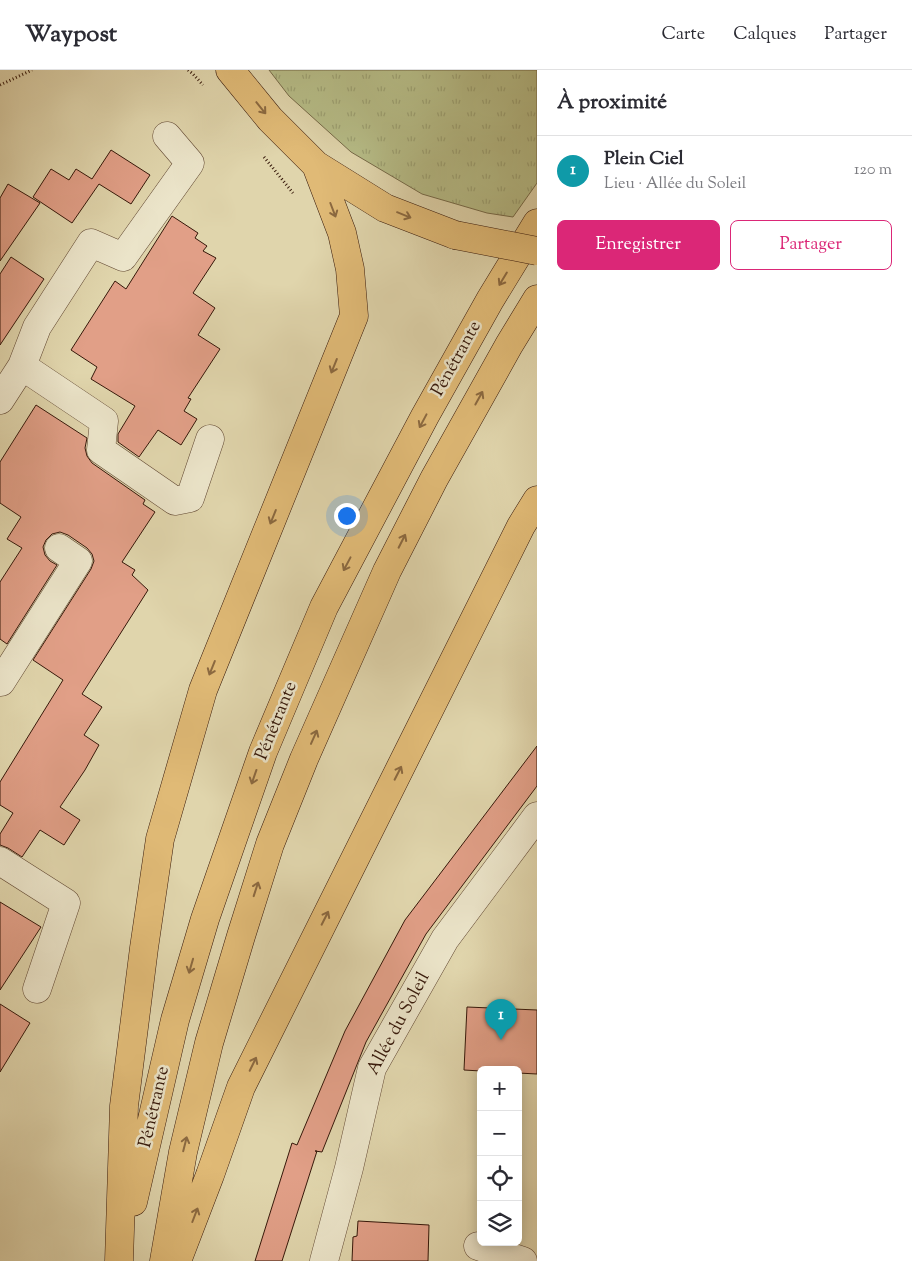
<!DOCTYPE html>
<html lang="fr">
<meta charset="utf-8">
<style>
:root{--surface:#fff;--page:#f2f2f3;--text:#2b2b33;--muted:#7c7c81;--line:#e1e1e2;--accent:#db2777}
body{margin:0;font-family:"Sorts Mill Goudy",serif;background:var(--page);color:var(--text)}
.controls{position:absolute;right:15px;bottom:15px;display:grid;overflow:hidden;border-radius:8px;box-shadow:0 2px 12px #0003}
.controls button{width:45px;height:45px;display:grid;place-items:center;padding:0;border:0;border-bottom:1px solid var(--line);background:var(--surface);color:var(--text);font:25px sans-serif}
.you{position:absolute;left:346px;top:445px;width:18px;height:18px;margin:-12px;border:4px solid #fff;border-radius:50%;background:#1a73e8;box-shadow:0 0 0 8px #1a73e833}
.badge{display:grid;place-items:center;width:32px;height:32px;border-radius:50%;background:var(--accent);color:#fff;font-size:16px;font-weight:700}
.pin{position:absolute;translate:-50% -41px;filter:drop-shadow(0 1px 2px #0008)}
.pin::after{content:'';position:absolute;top:26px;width:18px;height:15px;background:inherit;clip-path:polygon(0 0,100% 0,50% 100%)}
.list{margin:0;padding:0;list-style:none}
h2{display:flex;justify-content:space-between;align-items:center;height:65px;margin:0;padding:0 20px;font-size:21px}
h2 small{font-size:16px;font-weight:400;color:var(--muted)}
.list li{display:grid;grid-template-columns:32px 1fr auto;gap:15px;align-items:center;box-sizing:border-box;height:70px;padding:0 20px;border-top:1px solid var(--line)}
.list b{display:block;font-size:19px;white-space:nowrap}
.list p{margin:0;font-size:16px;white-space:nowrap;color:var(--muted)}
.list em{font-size:16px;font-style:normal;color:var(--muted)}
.actions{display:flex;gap:10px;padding:15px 20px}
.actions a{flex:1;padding:11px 0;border:1px solid var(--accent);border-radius:8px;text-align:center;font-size:18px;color:var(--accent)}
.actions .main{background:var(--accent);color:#fff}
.icon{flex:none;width:28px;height:28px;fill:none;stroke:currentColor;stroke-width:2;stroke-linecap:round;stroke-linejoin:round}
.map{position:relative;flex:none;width:537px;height:1191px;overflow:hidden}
header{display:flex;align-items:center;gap:30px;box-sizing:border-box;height:70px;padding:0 25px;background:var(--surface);border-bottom:1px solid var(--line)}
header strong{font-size:24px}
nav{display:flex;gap:28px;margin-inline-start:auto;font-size:18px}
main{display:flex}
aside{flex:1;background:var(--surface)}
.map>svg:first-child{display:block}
.grass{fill:url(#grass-tufts);stroke:#766a48}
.building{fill:#e19f87;stroke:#36180a}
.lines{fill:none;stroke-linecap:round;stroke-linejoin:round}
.minor-casing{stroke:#604732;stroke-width:29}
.major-casing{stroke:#36180a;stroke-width:29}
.path{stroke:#36180a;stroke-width:3;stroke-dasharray:1 2.5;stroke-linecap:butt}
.minor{stroke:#ebe4c9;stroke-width:28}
.major{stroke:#e0ba76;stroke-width:28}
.major-bridge-casing{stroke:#36180a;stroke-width:29;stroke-linecap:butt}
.major-bridge{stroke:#e0ba76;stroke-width:28}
.oneway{stroke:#8b6940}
.labels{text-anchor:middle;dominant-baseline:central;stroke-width:5;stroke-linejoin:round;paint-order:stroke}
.street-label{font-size:18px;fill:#36180a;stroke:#ebe4c9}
</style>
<header>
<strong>Waypost</strong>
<nav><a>Carte</a><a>Calques</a><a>Partager</a></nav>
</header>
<main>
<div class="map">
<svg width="537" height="1191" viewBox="0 0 537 1191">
<defs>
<pattern id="grass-tufts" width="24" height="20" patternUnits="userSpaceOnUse" patternTransform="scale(1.25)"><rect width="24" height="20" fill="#b6bc87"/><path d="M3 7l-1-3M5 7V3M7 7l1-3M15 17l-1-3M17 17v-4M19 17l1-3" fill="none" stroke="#9da173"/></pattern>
</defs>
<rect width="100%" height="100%" fill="#e0d5ac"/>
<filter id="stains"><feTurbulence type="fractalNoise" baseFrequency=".004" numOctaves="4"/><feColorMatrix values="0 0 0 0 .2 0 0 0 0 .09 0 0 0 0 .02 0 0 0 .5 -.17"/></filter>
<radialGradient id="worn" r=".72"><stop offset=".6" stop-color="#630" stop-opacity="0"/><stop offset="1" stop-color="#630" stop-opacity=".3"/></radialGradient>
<path class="grass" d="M 269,0 L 537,0 L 537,113 L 513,147 L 487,143 L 422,124 L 351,82 L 289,26 Z"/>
<path class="building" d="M 111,80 L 150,105 L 131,134 L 99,114 L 72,153 L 33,127 L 51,99 L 69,110 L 76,99 L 92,109 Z
M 8,114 L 40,133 L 0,191 L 0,128 Z
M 172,146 L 198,163 L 195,168 L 207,176 L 203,181 L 216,188 L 193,223 L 215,238 L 198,265 L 220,279 L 188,328 L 191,329 L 184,341 L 197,349 L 181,375 L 158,360 L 139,387 L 118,372 L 118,364 L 135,336 L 91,309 L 97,297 L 71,280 L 115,211 L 126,219 Z
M 11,187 L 44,209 L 0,275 L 0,204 Z
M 36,335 L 87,368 L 85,378 L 87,386 L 92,393 L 145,430 L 143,434 L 155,442 L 122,492 L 135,500 L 132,505 L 148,520 L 82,624 L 102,637 L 84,665 L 99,675 L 85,700 L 60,737 L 80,750 L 64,775 L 40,760 L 22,787 L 8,778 L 0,775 L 0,764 L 13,743 L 0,735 L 0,712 L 63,610 L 33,590 L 91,499 L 94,491 L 92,484 L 87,478 L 68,465 L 60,462 L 52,464 L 46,470 L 43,477 L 45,485 L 50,491 L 57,495 L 7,574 L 0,569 L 0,512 L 22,478 L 7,469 L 21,447 L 0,433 L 0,392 Z
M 537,676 L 537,716 L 426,864 L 366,972 L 322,1082 L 315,1081 L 317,1081 L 282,1191 L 255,1191 L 292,1073 L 297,1075 L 345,961 L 405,850 Z
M 0,832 L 41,857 L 0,920 Z
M 0,934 L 30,953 L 0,1002 Z
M 467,937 L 537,940 L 537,1004 L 518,1003 L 518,1000 L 481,1000 L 481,1001 L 464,1000 Z
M 358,1151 L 429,1155 L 428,1191 L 352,1191 L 353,1167 L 357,1166 Z"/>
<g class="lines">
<g class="minor-casing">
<path id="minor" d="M 22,296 L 104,351 L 101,380 L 175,431 L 190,428 L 210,369
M 0,330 L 22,296 L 37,257 L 91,173 L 123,187 L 190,93 L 167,66
M 0,612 L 1,612 L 78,491 L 59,478
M 0,791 L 66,833 L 37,919
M 478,1176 L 523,1191
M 324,1191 L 349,1098 L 372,998 L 445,869 L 537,746"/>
</g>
<g class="major-casing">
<path id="major" d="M 230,0 L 270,49 L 316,95 L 385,138 L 455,165
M 133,1132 L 175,950 L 205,849 L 263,682 L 324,537 L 425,346 L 490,230 L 537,153
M 119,1191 L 124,1036 L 144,878 L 160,769 L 203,620 L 354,246 L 350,199 L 342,163 L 316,95
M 164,1191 L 183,1082 L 209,973 L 241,866 L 270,774 L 304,689 L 387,501 L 434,409 L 509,275 L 537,229
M 177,1191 L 210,1105 L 241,1017 L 521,456 L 537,430"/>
</g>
<path class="path" d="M 188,0 L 193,4 L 203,15
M 0,15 L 32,0
M 264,87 L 293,123"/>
<use href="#minor" class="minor"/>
<use href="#major" class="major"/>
<g class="major-bridge-casing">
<path id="major-bridge" d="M 455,165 L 537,181"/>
</g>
<use href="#major-bridge" class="major-bridge"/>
</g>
<defs><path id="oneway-shaft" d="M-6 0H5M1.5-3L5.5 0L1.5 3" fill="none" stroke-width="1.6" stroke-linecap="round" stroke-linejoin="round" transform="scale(1.25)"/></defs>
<g class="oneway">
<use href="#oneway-shaft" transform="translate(261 38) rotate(51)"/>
<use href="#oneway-shaft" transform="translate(333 140) rotate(69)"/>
<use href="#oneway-shaft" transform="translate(404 145) rotate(22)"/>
<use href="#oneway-shaft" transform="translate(503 209) rotate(121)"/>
<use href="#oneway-shaft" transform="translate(334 296) rotate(112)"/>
<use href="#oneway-shaft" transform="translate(479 328) rotate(-61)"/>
<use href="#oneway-shaft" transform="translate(423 351) rotate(118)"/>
<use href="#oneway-shaft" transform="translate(273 447) rotate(112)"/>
<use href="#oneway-shaft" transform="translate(402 471) rotate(-63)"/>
<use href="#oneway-shaft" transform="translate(347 494) rotate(118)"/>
<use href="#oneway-shaft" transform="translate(212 598) rotate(112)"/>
<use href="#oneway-shaft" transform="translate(314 667) rotate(-66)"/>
<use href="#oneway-shaft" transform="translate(398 703) rotate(-63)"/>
<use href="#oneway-shaft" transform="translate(254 707) rotate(109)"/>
<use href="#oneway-shaft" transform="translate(256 819) rotate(-72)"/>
<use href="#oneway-shaft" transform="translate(325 848) rotate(-63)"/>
<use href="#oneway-shaft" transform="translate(191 896) rotate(106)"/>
<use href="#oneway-shaft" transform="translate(253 994) rotate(-64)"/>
<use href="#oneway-shaft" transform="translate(185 1074) rotate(-76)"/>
<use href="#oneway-shaft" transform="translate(195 1145) rotate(-69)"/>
</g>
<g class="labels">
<g class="street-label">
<text transform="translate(457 289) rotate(-61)">Pénétrante</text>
<text transform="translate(277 651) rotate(-68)">Pénétrante</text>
<text transform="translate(399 954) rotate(-62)">Allée du Soleil</text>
<text transform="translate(155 1037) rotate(-77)">Pénétrante</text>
</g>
</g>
<rect width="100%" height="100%" filter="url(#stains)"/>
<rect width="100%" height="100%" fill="url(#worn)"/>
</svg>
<div class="controls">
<button>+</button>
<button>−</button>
<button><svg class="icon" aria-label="locate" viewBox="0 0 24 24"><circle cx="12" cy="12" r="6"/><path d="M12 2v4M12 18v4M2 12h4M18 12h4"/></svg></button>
<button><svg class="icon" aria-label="layers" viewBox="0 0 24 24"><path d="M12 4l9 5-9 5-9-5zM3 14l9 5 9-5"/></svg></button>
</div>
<div class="you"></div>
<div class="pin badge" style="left:501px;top:970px;background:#0f9aa8">1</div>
</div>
<aside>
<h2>À proximité<small></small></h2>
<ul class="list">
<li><span class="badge" style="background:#0f9aa8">1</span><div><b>Plein Ciel</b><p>Lieu · Allée du Soleil</p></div><em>120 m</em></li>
</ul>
<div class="actions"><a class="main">Enregistrer</a><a>Partager</a></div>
</aside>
</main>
